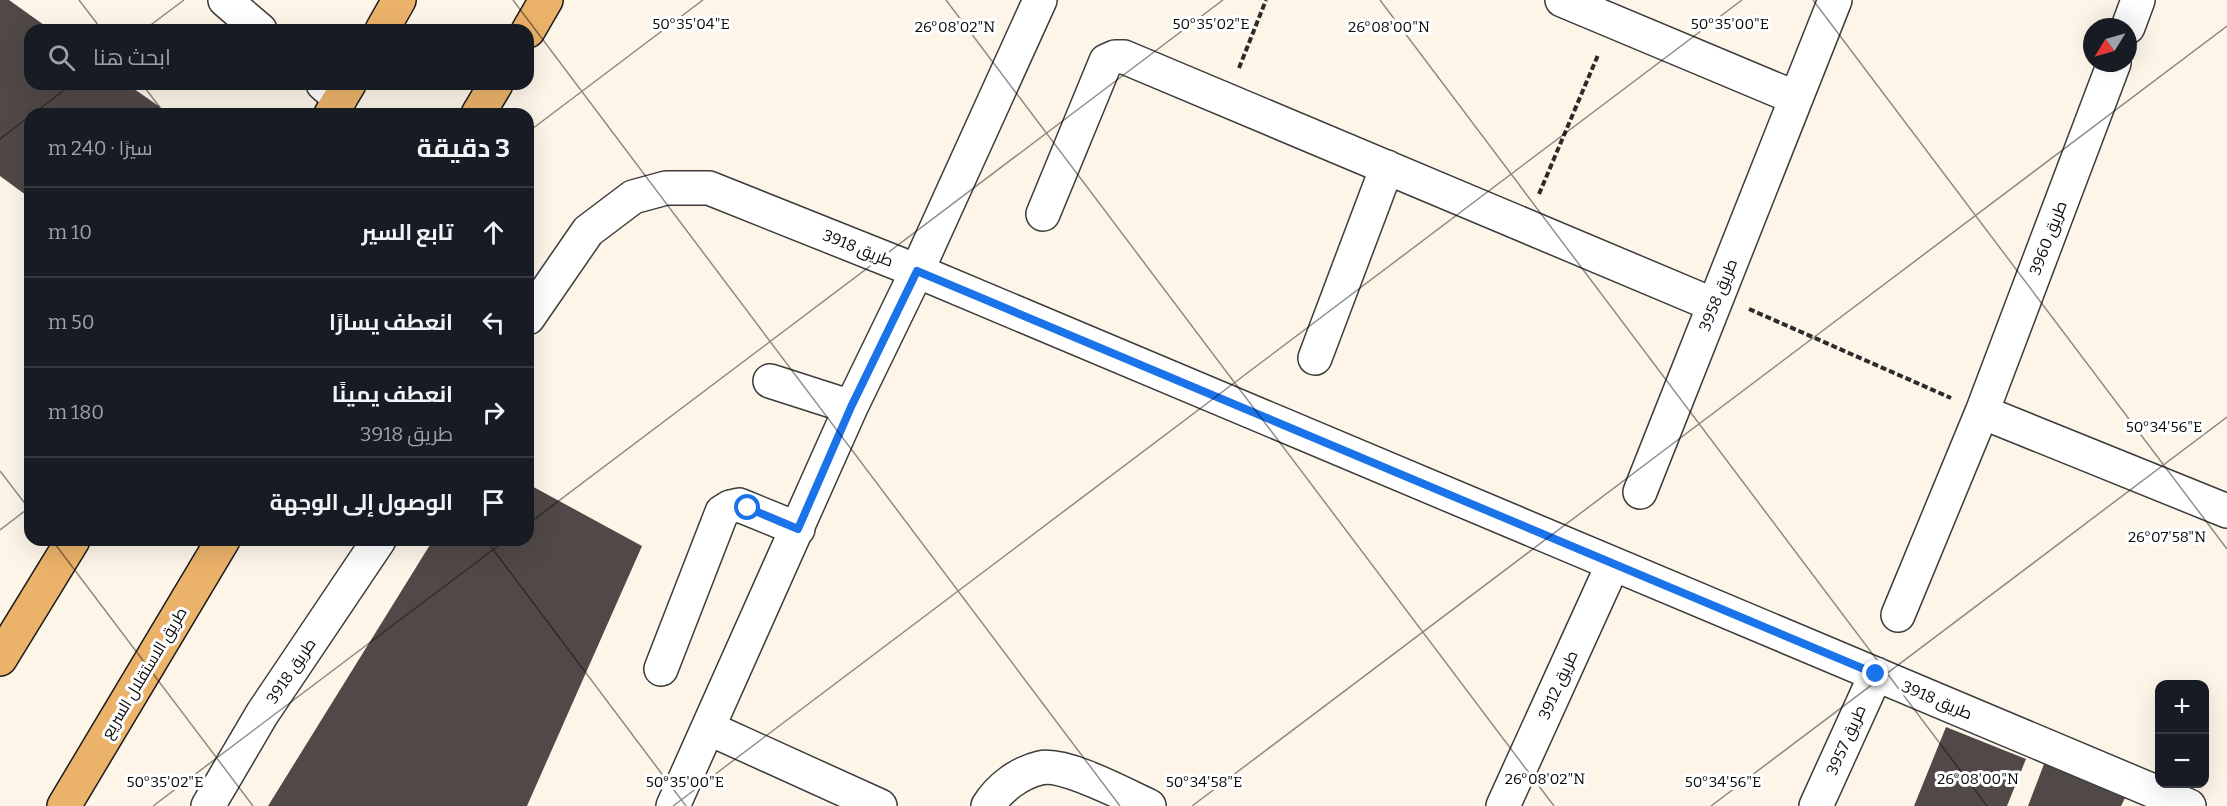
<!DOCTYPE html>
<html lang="ar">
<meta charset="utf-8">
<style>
:root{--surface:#171b24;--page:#242831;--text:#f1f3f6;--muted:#9ea1a6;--line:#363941}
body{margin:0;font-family:Bitter,Cairo,serif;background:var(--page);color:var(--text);direction:rtl}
.controls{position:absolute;right:18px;bottom:18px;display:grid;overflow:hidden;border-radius:12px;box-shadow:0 6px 24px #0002}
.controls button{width:54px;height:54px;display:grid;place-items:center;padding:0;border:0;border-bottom:2px solid var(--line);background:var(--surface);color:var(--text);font:30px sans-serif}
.compass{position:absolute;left:2083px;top:18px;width:54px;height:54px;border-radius:50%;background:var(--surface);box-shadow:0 6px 24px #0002;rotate:233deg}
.stop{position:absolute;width:18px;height:18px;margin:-14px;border:4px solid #1a73e8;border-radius:50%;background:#fff}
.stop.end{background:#1a73e8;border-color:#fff;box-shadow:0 2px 6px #0008}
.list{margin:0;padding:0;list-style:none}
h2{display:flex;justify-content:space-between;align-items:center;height:78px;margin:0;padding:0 24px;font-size:26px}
h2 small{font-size:20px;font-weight:400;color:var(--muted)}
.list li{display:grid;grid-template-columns:39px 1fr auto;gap:18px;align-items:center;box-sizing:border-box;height:90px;padding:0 24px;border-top:2px solid var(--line)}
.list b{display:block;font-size:22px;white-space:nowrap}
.list p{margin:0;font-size:20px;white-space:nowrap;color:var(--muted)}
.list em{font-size:20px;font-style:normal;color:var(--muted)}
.icon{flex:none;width:33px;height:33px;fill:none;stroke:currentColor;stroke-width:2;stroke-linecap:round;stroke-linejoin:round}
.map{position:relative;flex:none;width:2227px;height:806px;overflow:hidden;direction:ltr}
.search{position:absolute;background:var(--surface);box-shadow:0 6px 24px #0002;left:24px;top:24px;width:510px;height:66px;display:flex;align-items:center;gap:15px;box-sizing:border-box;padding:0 21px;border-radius:18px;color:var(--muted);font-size:22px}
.panel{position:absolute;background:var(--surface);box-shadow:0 6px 24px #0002;left:24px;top:108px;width:510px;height:438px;border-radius:18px;direction:rtl}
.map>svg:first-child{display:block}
.building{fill:#514947}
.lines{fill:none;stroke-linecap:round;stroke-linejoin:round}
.minor-casing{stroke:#3c3c3c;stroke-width:36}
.major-casing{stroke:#1a1a1a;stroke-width:36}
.path{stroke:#2b2b2b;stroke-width:4;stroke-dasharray:6 3;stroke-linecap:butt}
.minor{stroke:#fff;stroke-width:33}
.major{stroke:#ebb26a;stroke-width:33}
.route{stroke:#1a73e8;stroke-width:8}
.ticks{fill:none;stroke:#090909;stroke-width:1.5;stroke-opacity:0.45}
.labels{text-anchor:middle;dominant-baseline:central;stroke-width:6;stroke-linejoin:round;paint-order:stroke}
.street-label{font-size:16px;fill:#090909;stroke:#fff}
.ticks-label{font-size:15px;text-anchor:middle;fill:#090909;stroke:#fff;stroke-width:6;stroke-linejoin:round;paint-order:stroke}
</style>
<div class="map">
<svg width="2227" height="806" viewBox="0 0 2227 806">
<rect width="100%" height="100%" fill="#fdf5e8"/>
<path class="building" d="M 0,0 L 9,0 L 51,30 L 30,30 L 30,84 L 127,84 L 160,107 L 155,114 L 30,114 L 30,198 L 0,176 Z
M 528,484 L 642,546 L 527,806 L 268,806 L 433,540 L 528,540 Z
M 1946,727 L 2026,759 L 2007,806 L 1914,806 Z
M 2044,764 L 2125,798 L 2121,806 L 2028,806 Z"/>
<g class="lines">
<g class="minor-casing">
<path id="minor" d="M 225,0 L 260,30
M 1562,0 L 1796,98
M 2128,27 L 2138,0
M 323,84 L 340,99
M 1043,214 L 1106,61 L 1115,57 L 1124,57 L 1714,305
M 528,318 L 588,231 L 633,197 L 666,188 L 709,188 L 917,271 L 2189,806
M 1315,358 L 1387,167
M 770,381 L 851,407
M 1982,412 L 2227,511
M 1640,492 L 1835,0
M 1898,615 L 1982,412 L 2114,63
M 661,669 L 722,512 L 730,507 L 739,505 L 798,529
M 708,728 L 880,806
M 208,806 L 262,714 L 379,540
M 673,806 L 851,407 L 917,271 L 1040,0
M 988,806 C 999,788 1019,773 1040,768 C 1064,762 1125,795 1149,806
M 1503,806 L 1613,564
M 1816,806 L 1876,674"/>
</g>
<g class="major-casing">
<path id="major" d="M 382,30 L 399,0
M 528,31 L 546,0
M 331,114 L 349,84
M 478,114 L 496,84
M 0,659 L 73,540
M 64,806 L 223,540"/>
</g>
<path class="path" d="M 1239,68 L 1266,0
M 1539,194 L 1598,55
M 1749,309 L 1951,398"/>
<use href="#minor" class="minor"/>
<use href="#major" class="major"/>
</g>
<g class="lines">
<path class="route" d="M 748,508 L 798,529 L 851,407 L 917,271 L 1876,674"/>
</g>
<path class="ticks" d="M 79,0 L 102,30M 513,0 L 1120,806M 946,0 L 1554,806M 1380,0 L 1987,806M 1813,0 L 2227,549M 144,30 L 184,0M 142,84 L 165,114M 33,114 L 72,84M 528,132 L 703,0M 0,139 L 30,116M 0,471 L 30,510M 528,524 L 1223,0M 0,530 L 30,507M 52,540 L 253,806M 486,540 L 686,806M 153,806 L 506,540M 673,806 L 1742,0M 1192,806 L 2227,26M 1711,806 L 2227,417"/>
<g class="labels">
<g class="street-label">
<text transform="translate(2048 238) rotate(-69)">طريق 3960</text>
<text transform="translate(858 248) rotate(22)">طريق 3918</text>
<text transform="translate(1718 295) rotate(-68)">طريق 3958</text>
<text transform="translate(291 671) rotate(-56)">طريق 3918</text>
<text transform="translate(144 673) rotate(-59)">طريق الاستقلال السريع</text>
<text transform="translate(1558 685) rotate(-66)">طريق 3912</text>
<text transform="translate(1937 700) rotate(23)">طريق 3918</text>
<text transform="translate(1846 740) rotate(-66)">طريق 3957</text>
</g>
</g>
<g class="ticks-label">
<text x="691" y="29">50°35'04"E</text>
<text x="1211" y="29">50°35'02"E</text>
<text x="1730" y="29">50°35'00"E</text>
<text x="955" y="32">26°08'02"N</text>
<text x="1389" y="32">26°08'00"N</text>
<text x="2164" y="432">50°34'56"E</text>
<text x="2167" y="542">26°07'58"N</text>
<text x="1545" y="784">26°08'02"N</text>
<text x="1978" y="784">26°08'00"N</text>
<text x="165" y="787">50°35'02"E</text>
<text x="685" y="787">50°35'00"E</text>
<text x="1204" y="787">50°34'58"E</text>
<text x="1723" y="787">50°34'56"E</text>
</g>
</svg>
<div class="controls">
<button>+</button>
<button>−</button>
</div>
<svg class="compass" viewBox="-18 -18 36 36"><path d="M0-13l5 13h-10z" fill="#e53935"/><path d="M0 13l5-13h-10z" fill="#9ea1a6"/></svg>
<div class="stop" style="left:748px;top:508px"></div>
<div class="stop end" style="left:1876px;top:674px"></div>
<div class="search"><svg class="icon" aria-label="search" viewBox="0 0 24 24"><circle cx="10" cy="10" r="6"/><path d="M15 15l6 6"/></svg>ابحث هنا</div>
<section class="panel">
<h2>3 دقيقة<small>سيرًا · 240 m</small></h2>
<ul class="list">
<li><svg class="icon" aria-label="ahead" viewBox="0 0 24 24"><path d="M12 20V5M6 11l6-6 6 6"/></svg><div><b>تابع السير</b></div><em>10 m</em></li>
<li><svg class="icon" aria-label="left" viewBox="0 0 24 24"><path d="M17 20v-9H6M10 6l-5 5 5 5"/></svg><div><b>انعطف يسارًا</b></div><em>50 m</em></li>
<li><svg class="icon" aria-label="right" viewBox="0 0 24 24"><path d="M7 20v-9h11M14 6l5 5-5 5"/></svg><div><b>انعطف يمينًا</b><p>طريق 3918</p></div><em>180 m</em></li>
<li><svg class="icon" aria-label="arrive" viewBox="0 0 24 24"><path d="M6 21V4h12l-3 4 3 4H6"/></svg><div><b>الوصول إلى الوجهة</b></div></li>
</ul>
</section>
</div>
